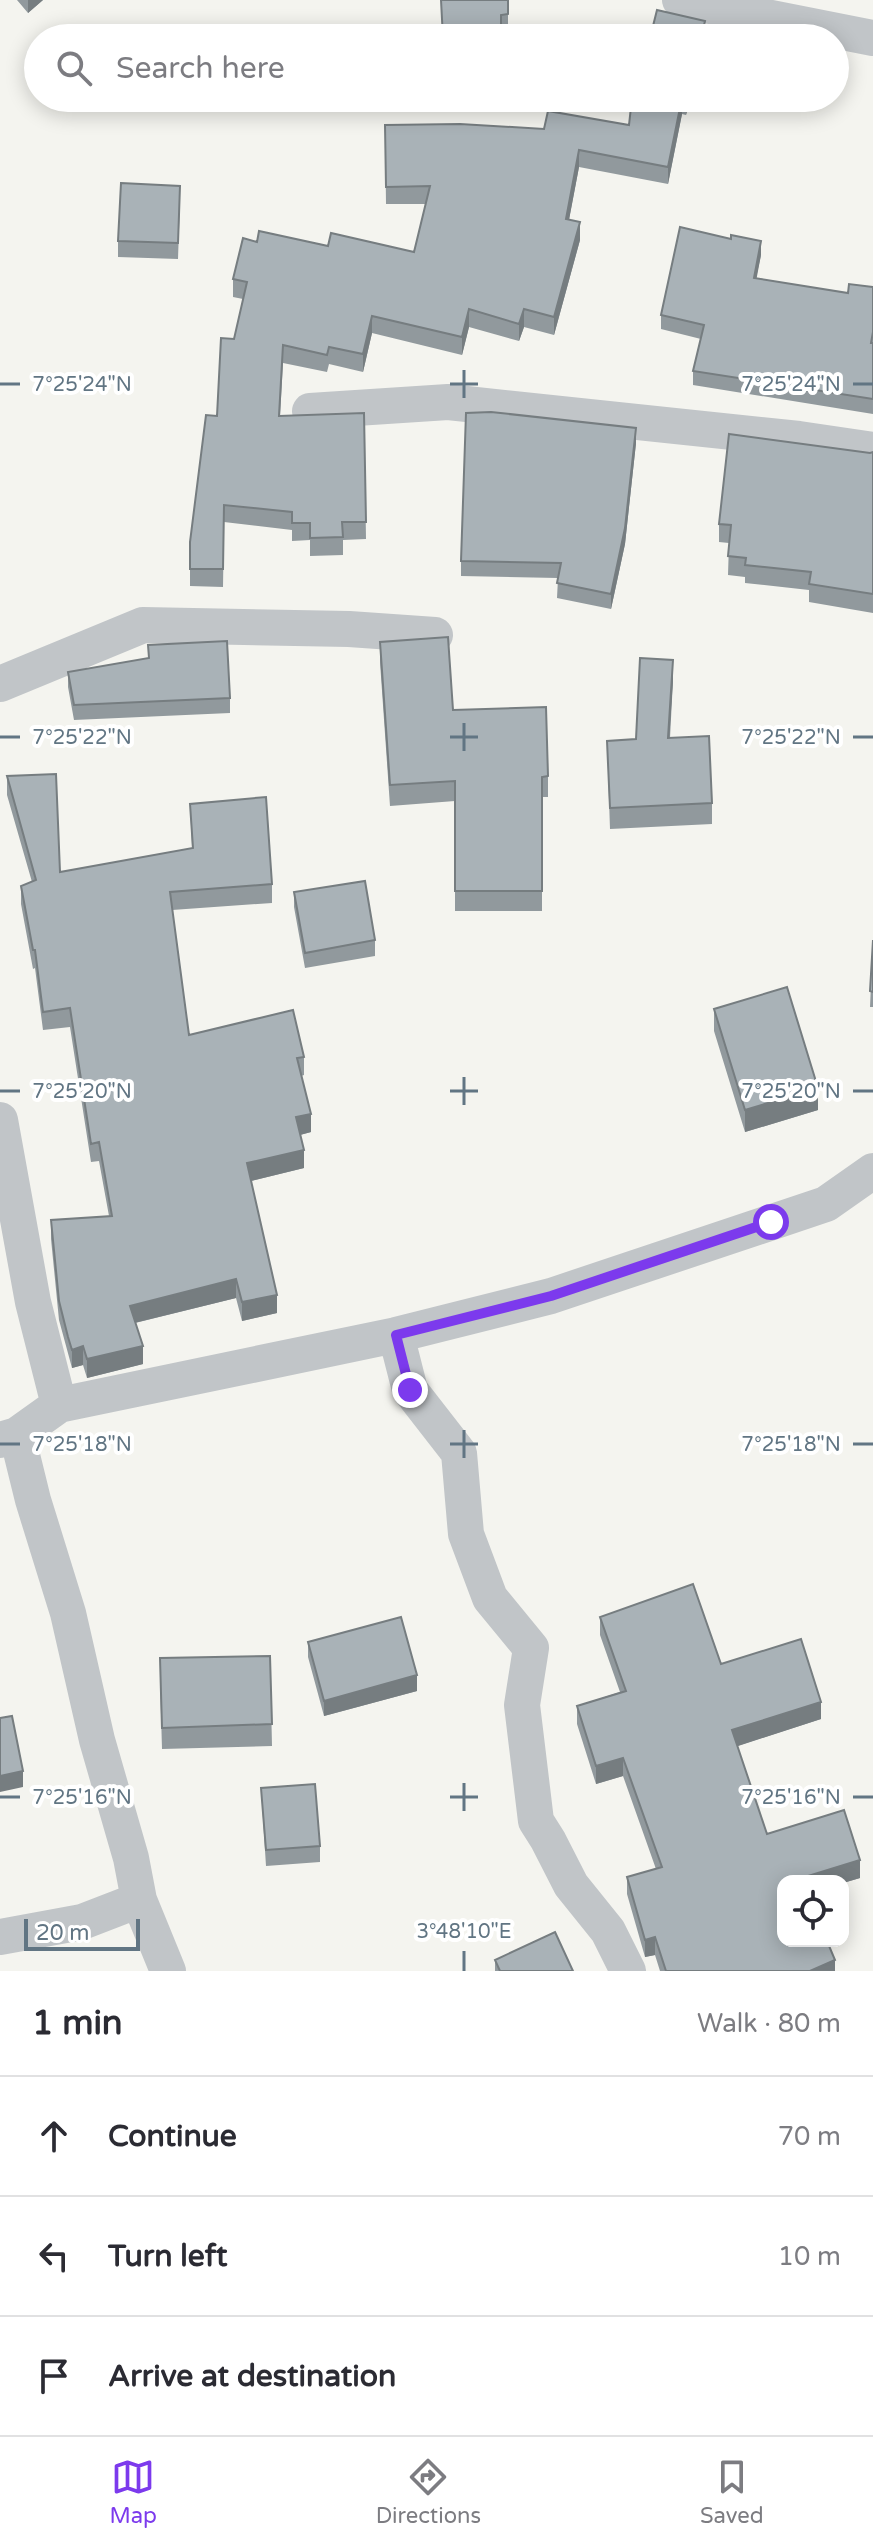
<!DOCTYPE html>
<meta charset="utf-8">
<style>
:root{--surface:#fff;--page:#f2f2f3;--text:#2b2b33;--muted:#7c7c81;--line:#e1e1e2;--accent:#7c3aed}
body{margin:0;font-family:"Varela Round",sans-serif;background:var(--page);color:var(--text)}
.controls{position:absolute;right:24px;bottom:24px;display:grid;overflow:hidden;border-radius:16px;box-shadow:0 4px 20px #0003}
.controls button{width:72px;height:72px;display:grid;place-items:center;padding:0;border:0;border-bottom:2px solid var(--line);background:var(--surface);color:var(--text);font:40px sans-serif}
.scale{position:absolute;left:24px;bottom:20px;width:116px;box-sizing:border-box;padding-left:8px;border:4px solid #617583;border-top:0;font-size:22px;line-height:28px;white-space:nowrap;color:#617583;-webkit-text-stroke:6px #fff;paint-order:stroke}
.stop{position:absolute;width:24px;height:24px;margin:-18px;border:6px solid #7c3aed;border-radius:50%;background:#fff}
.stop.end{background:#7c3aed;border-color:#fff;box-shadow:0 2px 8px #0008}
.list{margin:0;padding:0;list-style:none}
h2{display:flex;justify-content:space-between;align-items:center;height:104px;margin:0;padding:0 32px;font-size:34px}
h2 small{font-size:26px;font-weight:400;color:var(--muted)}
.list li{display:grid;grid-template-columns:52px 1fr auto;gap:24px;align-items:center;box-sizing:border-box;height:120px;padding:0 32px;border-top:2px solid var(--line)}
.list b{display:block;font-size:30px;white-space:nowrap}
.list em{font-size:26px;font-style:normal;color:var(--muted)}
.icon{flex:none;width:44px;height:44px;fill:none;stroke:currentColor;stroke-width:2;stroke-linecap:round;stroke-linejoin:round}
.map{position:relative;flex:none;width:873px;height:1971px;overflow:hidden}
.search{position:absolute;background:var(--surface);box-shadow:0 4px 20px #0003;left:24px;right:24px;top:24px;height:88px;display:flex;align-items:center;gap:20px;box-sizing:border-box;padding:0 28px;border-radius:44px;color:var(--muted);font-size:30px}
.sheet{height:464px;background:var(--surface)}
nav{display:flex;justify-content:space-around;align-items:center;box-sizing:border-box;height:112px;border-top:2px solid var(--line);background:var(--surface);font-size:22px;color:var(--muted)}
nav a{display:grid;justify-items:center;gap:4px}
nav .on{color:var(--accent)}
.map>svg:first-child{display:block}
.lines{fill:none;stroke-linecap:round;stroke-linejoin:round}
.street{stroke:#c1c5c8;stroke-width:36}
.wall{fill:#91999d}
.shaded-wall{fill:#767d80}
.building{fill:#a9b2b7;stroke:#767d80;stroke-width:2}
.route{stroke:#7c3aed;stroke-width:10}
.ticks{fill:none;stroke:#617583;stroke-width:3}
.ticks-label{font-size:20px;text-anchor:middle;fill:#617583;stroke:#fff;stroke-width:8;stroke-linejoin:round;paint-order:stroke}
</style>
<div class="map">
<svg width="873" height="1971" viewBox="0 0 873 1971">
<rect width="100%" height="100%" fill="#f4f4ef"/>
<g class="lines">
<path class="street" d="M 680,0 L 873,38
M 310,411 L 448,402 L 799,439 L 873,450
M 0,684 L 143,625 L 349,629 L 435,635
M 0,1120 L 33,1302 L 59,1405
M 396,1335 L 410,1390 L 459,1453 L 466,1534 L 490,1598 L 531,1648 L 522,1705 L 536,1821 L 548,1840 L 571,1885 L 608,1931 L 628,1971
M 17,1435 L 33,1500 L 68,1613 L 97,1740 L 131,1858 L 139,1900
M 0,1440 L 17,1435 L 59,1405 L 396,1335 L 551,1296 L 826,1204 L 873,1171
M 0,1937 L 82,1922 L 139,1900 L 168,1971"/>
</g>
<path class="wall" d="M 17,0 L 43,0 L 28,13 Z
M 441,0 L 508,0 L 508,30 L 501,30 Z
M 632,98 L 690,98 L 686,115 L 682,114 L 668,184 L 579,167 L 569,219 L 580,240 L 554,335 L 524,327 L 519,341 L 469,327 L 462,355 L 372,333 L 363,372 L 329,364 L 327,372 L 283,363 L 280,416 L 364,413 L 366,539 L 343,540 L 343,555 L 310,556 L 310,540 L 292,541 L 292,530 L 224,522 L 223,587 L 190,586 L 190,542 L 217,416 L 243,299 L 233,297 L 233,279 L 257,242 L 414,252 L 426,204 L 386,204 L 385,125 L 544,129 L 629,125 Z
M 180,201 L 178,259 L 118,257 L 118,241 Z
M 761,255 L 756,278 L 848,293 L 873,287 L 873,414 L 693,385 L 693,371 L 701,339 L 661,329 L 661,315 Z
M 636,443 L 625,544 L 611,609 L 557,598 L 558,578 L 461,576 L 461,561 Z
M 873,452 L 873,613 L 809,602 L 809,590 L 745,583 L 745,577 L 728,575 L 729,543 L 719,542 L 719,524 Z
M 380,642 L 453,710 L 548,776 L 548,797 L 542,797 L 542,911 L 455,911 L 455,801 L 390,806 L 380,662 Z
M 148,645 L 230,698 L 230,713 L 74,720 L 68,687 L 68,672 L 148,658 Z
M 673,680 L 670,738 L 712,803 L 712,824 L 610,829 L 607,741 L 636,739 Z
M 7,776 L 60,872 L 192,848 L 190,804 L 272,884 L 272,903 L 172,910 L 189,1035 L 304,1057 L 304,1075 L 301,1076 L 311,1132 L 300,1135 L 304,1168 L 251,1181 L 277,1313 L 242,1321 L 236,1298 L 135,1323 L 143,1364 L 87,1378 L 83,1365 L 72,1368 L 59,1320 L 51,1239 L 51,1220 L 109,1216 L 99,1161 L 91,1162 L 70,1027 L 43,1030 L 35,968 L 33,969 L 21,904 L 21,886 L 32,882 L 7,795 Z
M 294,892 L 375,940 L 375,956 L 305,968 L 294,907 Z
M 873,940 L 873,1007 L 870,1007 Z
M 714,1009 L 818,1110 L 745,1132 L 714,1031 Z
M 600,1617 L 721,1664 L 821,1719 L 737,1746 L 767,1834 L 860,1878 L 843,1883 L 843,1881 L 783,1881 L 835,1971 L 660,1971 L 655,1955 L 645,1957 L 627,1894 L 627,1877 L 656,1869 L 623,1776 L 596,1784 L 577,1724 L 577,1706 L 620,1692 L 600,1635 Z
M 308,1642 L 417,1691 L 324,1716 L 308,1657 Z
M 270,1656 L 272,1746 L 162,1749 L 160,1680 Z
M 261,1788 L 320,1846 L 320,1862 L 266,1866 Z
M 495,1960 L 573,1971 L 495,1971 Z"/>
<path class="shaded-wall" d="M 28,0 L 43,0 L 28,13 Z
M 705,21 L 705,38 L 701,38 Z
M 682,98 L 682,114 L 668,184 L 668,167 Z
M 686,98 L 690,98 L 686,115 Z
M 579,150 L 579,167 L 566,236 L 566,219 Z
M 580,222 L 580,240 L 554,335 L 554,317 Z
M 761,241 L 761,255 L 754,292 L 754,278 Z
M 469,309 L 469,327 L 462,355 L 462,337 Z
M 524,309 L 524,327 L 519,341 L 519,324 Z
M 372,316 L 372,333 L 363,372 L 363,354 Z
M 636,428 L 636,443 L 625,544 L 611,609 L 611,594 Z
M 673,660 L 673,680 L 668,758 L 668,738 Z
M 818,1088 L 818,1110 L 745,1132 L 745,1110 Z
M 311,1114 L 311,1132 L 296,1136 L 296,1117 Z
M 304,1150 L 304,1168 L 247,1182 L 247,1163 Z
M 236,1279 L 236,1298 L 130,1324 L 130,1306 Z
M 277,1295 L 277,1313 L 242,1321 L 242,1302 Z
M 83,1346 L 83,1365 L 72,1368 L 72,1350 Z
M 143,1346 L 143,1364 L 87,1378 L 87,1359 Z
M 417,1675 L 417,1691 L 324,1716 L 324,1701 Z
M 821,1702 L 821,1719 L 732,1748 L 732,1730 Z
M 623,1758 L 623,1776 L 596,1784 L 596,1766 Z
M 23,1771 L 23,1787 L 0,1792 L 0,1776 Z
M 860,1860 L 860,1878 L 843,1883 L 843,1881 L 798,1881 L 798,1879 Z
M 655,1937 L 655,1955 L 645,1957 L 645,1940 Z
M 835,1960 L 835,1971 L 810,1971 Z"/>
<path class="building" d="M 441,0 L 508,0 L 508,14 L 501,15 L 501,38 L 443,38 Z
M 657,10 L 705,21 L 701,38 L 650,38 Z
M 275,30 L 327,32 L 327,38 L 275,38 Z
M 632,98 L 682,98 L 668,167 L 579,150 L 566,219 L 580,222 L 554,317 L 524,309 L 519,324 L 469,309 L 462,337 L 372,316 L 363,354 L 329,347 L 327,355 L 283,345 L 279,416 L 364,413 L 366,522 L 342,522 L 343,537 L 310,538 L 310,523 L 292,523 L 292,512 L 224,505 L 223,569 L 190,569 L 190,542 L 206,415 L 217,416 L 221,338 L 234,339 L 247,282 L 233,279 L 243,238 L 257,242 L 259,231 L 328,246 L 331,233 L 414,252 L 430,186 L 386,187 L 385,125 L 460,124 L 544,129 L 548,111 L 629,125 Z
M 121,183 L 180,186 L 178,243 L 118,241 Z
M 680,227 L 731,239 L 731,235 L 761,241 L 754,278 L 848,293 L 849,284 L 873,287 L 873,332 L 871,343 L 873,343 L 873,399 L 693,371 L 704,325 L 661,315 Z
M 491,412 L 636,428 L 625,528 L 611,594 L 557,583 L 561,563 L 461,561 L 466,413 Z
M 729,434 L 870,453 L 873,452 L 873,594 L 809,584 L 811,572 L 745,565 L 746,558 L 728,556 L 731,525 L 719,524 Z
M 448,637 L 453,710 L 546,707 L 548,776 L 542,777 L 542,891 L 455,891 L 455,781 L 390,785 L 380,642 Z
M 227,641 L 230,698 L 74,705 L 68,672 L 149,658 L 148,645 Z
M 640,658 L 673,660 L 668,738 L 709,736 L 712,803 L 610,808 L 607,741 L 636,739 Z
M 56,774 L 60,872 L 193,848 L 190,804 L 266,797 L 272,884 L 170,892 L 189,1035 L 293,1010 L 304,1057 L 297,1058 L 311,1114 L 296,1117 L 304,1150 L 247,1163 L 277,1295 L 242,1302 L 236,1279 L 130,1306 L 143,1346 L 87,1359 L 83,1346 L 72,1350 L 68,1337 L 59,1301 L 51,1220 L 112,1216 L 99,1142 L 91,1144 L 70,1008 L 43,1012 L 35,950 L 33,950 L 21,886 L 36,880 L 7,776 Z
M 365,881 L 375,940 L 305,953 L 294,892 Z
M 873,940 L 873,992 L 870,991 Z
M 787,987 L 818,1088 L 745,1110 L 714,1009 Z
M 693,1584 L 721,1664 L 801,1639 L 821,1702 L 732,1730 L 767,1834 L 844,1810 L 860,1860 L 798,1879 L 799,1881 L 783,1881 L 783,1941 L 827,1941 L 835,1960 L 810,1971 L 666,1971 L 655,1937 L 645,1940 L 627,1877 L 662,1867 L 623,1758 L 596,1766 L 577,1706 L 626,1691 L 600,1617 Z
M 401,1617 L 417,1675 L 324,1701 L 308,1642 Z
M 270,1656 L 272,1724 L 162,1728 L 160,1658 Z
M 12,1716 L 23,1771 L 0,1776 L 0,1718 Z
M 315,1784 L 320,1846 L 266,1850 L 261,1788 Z
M 555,1932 L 573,1971 L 500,1971 L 495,1960 Z"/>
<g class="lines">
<path class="route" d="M 410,1390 L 396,1335 L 551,1296 L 771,1222"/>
</g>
<path class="ticks" d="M 464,370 L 464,398M 0,384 L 20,384M 450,384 L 478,384M 853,384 L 873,384M 464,723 L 464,751M 0,737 L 20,737M 450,737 L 478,737M 853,737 L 873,737M 464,1077 L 464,1105M 0,1091 L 20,1091M 450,1091 L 478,1091M 853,1091 L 873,1091M 464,1430 L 464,1458M 0,1444 L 20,1444M 450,1444 L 478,1444M 853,1444 L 873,1444M 464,1783 L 464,1811M 0,1797 L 20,1797M 450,1797 L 478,1797M 853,1797 L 873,1797M 464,1951 L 464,1971"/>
<g class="ticks-label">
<text x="82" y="391">7°25'24"N</text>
<text x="791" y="391">7°25'24"N</text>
<text x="82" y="744">7°25'22"N</text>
<text x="791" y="744">7°25'22"N</text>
<text x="82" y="1098">7°25'20"N</text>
<text x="791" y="1098">7°25'20"N</text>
<text x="82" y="1451">7°25'18"N</text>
<text x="791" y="1451">7°25'18"N</text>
<text x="82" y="1804">7°25'16"N</text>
<text x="791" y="1804">7°25'16"N</text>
<text x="464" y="1938">3°48'10"E</text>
</g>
</svg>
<div class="controls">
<button><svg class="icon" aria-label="locate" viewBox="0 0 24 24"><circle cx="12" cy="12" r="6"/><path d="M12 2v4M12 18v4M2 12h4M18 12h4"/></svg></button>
</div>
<div class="scale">20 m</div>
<div class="stop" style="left:771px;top:1222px"></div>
<div class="stop end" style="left:410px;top:1390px"></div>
<div class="search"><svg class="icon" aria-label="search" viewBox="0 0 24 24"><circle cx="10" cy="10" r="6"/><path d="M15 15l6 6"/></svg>Search here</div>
</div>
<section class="sheet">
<h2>1 min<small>Walk · 80 m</small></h2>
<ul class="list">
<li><svg class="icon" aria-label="ahead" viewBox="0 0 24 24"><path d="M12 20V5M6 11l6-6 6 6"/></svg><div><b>Continue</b></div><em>70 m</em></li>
<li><svg class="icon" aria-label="left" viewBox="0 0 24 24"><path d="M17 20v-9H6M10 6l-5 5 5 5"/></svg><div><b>Turn left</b></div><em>10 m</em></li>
<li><svg class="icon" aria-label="arrive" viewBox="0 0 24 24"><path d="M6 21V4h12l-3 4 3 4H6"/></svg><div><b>Arrive at destination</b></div></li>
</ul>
</section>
<nav>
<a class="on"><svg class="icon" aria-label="map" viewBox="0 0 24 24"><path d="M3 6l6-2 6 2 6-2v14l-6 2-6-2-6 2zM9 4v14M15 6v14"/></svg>Map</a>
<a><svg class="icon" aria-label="directions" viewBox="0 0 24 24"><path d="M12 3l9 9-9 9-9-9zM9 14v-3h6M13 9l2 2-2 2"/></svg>Directions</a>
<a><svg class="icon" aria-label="saved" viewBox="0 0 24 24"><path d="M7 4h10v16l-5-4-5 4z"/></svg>Saved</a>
</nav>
